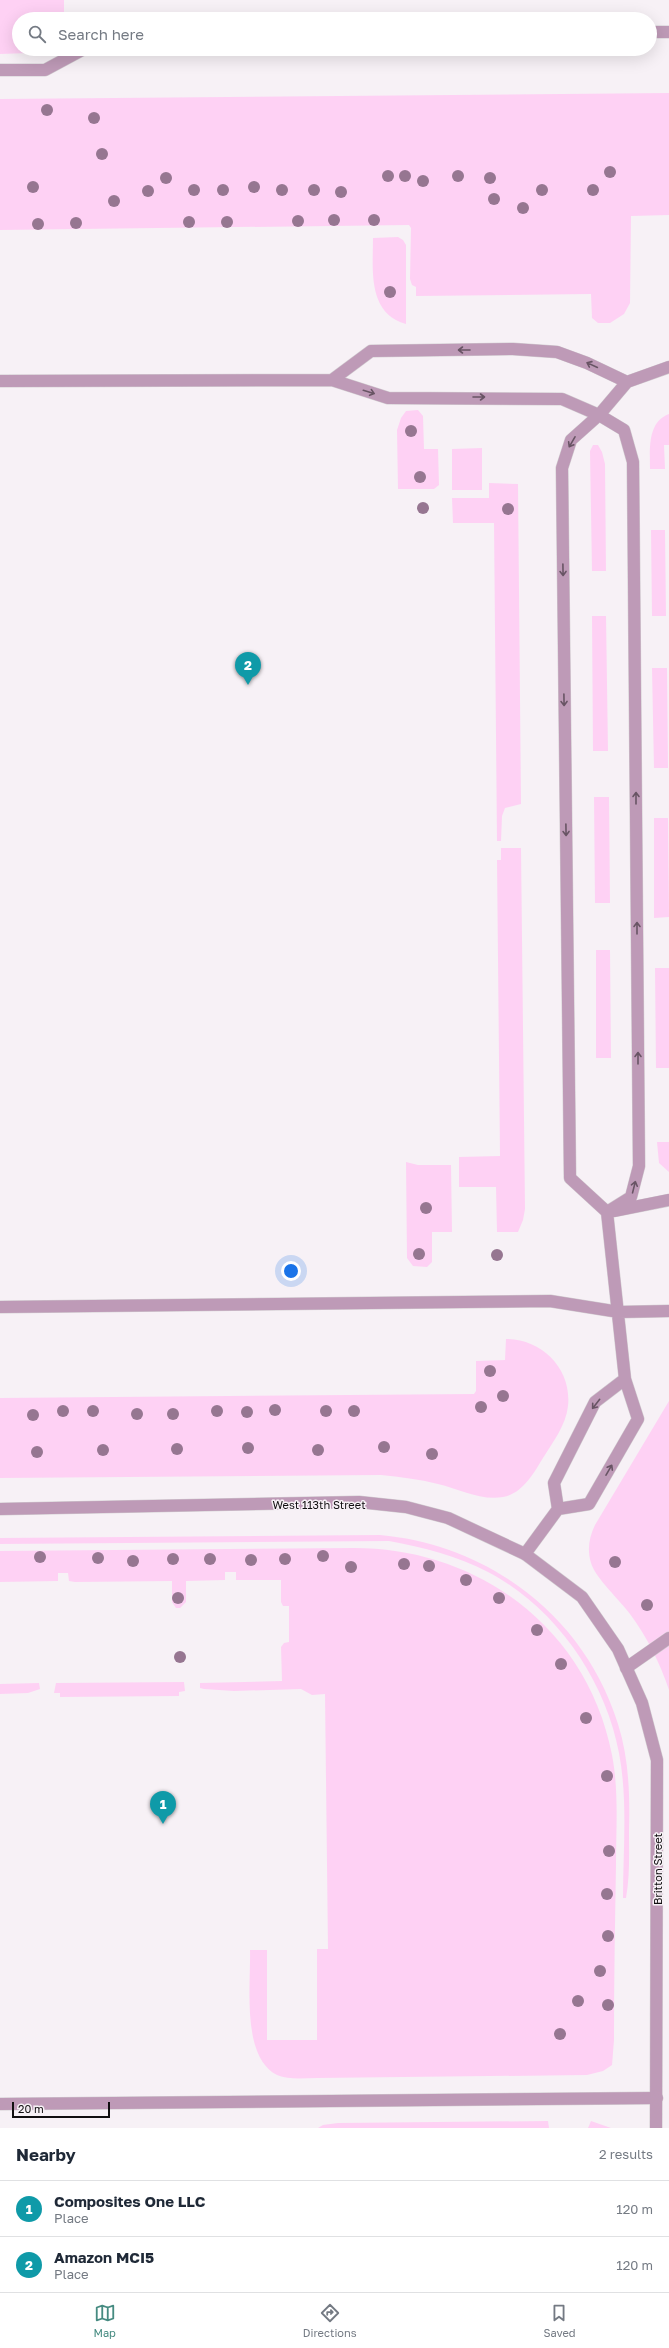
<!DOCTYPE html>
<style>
:root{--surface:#fff;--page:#f2f2f3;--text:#1f2937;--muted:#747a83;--line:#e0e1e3;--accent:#468b81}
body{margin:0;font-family:"Golos Text",sans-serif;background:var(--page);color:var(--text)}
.scale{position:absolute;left:12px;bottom:10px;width:98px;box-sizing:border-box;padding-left:4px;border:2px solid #110f11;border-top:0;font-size:11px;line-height:14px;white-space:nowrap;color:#110f11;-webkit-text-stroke:3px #f7f1f6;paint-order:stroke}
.you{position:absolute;left:291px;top:1271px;width:14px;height:14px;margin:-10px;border:3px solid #fff;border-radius:50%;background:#1a73e8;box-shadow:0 0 0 6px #1a73e833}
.badge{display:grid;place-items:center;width:26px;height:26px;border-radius:50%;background:var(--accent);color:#fff;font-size:13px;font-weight:700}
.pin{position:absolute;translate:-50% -33px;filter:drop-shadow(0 1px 2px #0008)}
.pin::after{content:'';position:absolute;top:21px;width:14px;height:12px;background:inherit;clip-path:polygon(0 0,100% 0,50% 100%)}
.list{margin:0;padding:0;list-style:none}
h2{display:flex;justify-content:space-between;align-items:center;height:52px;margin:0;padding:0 16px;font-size:17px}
h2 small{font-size:13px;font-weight:400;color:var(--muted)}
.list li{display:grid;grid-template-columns:26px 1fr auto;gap:12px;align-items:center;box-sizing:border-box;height:56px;padding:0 16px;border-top:1px solid var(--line)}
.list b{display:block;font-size:15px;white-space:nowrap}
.list p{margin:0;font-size:13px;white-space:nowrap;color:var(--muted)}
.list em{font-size:13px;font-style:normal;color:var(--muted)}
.icon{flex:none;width:22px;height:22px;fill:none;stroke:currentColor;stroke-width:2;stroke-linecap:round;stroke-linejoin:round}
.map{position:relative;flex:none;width:669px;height:2128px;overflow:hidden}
.search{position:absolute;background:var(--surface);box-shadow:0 4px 16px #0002;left:12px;right:12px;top:12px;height:44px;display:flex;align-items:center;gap:10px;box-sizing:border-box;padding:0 14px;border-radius:22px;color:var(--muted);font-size:15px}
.sheet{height:164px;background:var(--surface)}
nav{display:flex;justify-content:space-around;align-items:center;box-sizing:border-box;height:56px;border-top:1px solid var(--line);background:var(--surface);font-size:11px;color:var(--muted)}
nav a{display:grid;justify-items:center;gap:2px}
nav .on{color:var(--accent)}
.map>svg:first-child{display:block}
.green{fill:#fed1f4}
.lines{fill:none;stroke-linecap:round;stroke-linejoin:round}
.lane-casing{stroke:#d2cdd1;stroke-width:13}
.street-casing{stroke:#d2cdd1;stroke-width:13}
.lane{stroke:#be9ab7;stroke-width:12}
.street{stroke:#be9ab7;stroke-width:12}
.tree{fill:#967691}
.oneway{stroke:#685464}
.labels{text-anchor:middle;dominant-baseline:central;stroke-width:3;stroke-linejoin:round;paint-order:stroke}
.street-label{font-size:11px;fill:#110f11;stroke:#f7f1f6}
</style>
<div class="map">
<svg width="669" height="2128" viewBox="0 0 669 2128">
<rect width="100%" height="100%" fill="#f7f1f6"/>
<path class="green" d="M 0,0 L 64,0 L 64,19 L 19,19 L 19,49 L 42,49 L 30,53 L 0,54 Z
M 669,93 L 669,215 L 631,216 L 630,303 L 624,314 L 610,323 L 598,323 L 592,318 L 591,294 L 416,296 L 416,287 L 412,285 L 410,279 L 411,228 L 409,225 L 0,230 L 0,99 Z
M 398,237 L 403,240 L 406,245 L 406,324 C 367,313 373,269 373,238 Z
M 418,410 L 423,416 L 424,449 L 438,449 L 439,485 L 434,489 L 398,489 L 397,430 L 401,418 L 406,411 Z
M 669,414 L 669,445 L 664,445 L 665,469 L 650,469 C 650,450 647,422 669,414 Z
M 593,445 L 598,445 L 602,452 L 605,464 L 606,571 L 592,571 L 590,451 Z
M 482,448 L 482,490 L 452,490 L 452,449 Z
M 489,483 L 518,484 L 521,804 L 505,808 L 502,816 L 501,841 L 497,841 L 494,523 L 453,523 L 452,498 L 489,498 Z
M 651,530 L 665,530 L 666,616 L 652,616 Z
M 592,616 L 606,616 L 608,751 L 593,751 Z
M 652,668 L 667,668 L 668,768 L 654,768 Z
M 594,797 L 609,797 L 610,903 L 595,903 Z
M 654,818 L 668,818 L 669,917 L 654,918 Z
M 501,848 L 521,848 L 525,1209 L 523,1220 L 518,1232 L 497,1232 L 496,1187 L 459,1187 L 459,1157 L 500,1156 L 497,860 L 501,860 Z
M 596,950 L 610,950 L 611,1058 L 596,1058 Z
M 655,968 L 669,968 L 669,1068 L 656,1068 Z
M 657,1142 L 669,1142 L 669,1172 L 659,1163 Z
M 406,1162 L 418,1165 L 451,1165 L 452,1232 L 432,1232 L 432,1262 L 427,1267 L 413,1266 L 407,1258 Z
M 506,1339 C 542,1339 572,1369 568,1406 C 566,1425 553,1442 543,1458 C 534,1473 522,1494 503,1497 C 481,1501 459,1489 438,1484 C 419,1479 400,1477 381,1475 L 0,1478 L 0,1398 L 474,1394 L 476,1391 L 476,1361 L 505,1360 Z
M 669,1401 L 669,1690 C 660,1663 647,1637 630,1614 C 620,1600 596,1579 591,1563 C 587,1550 589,1537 595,1525 Z
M 380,1535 C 490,1545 585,1617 618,1724 C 629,1759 630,1795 629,1832 C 629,1854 630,1876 626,1898 L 623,1898 C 623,1851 628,1800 619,1753 C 605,1679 555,1607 488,1572 C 457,1556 423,1547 389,1541 L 0,1544 L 0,1538 Z
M 354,1548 C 480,1548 588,1630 612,1755 C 619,1791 616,1829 616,1865 C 615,1924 614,1982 614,2040 L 612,2065 L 603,2071 L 587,2075 L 317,2078 C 304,2078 289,2080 277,2075 C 241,2057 251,1984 250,1950 L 267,1950 L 267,2040 L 317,2040 L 317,1949 L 328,1949 L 325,1694 L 312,1695 L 301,1689 L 234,1691 L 204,1689 L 200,1688 L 200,1683 L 282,1681 L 281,1647 L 284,1643 L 289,1642 L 289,1606 L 283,1606 L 281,1602 L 281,1580 L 236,1580 L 236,1572 L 225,1572 L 225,1580 L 186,1581 L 186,1602 L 180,1608 L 176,1608 L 172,1602 L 172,1581 L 75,1582 L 69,1581 L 68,1573 L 58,1573 L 58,1581 L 0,1582 L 0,1551 Z
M 184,1682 L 185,1691 L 179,1692 L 179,1696 L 60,1697 L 60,1693 L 54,1693 L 56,1683 Z
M 39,1683 L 40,1689 L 28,1693 L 0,1694 L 0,1684 Z
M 548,2121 L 549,2128 L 318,2128 L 323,2125 L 338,2123 Z
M 591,2121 L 611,2128 L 588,2128 Z"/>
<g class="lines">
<g class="lane-casing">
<path id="lane" d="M 650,32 L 669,32
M 0,70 L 45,70 L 84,49
M 332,380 L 371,351 L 513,349 L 557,352 L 587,363 L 627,382
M 0,381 L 332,380 L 388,398 L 562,399 L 599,415 L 624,430 L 633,462 L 639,1166 L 631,1197 L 607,1212
M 614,1211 L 669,1200
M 0,1307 L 550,1301 L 619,1312 L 669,1311
M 625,1379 L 595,1402 L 554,1483 L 558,1509 L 589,1504 L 638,1419 L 625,1379 L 607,1212 L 570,1178 L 562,468 L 571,440 L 599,415 L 627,382 L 669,367
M 525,1554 L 558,1509
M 626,1668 L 669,1638
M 0,2104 L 657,2098"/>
</g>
<g class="street-casing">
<path id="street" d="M 0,1509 L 359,1502 L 406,1507 L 448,1518 L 525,1554 L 582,1597 L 618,1649 L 642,1703 L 657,1760 L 656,2128"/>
</g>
<use href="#lane" class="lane"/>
<use href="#street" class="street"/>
</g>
<g class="tree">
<circle cx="47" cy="110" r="6"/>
<circle cx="94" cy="118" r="6"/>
<circle cx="102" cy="154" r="6"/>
<circle cx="610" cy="172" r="6"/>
<circle cx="388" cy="176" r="6"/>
<circle cx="405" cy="176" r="6"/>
<circle cx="458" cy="176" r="6"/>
<circle cx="166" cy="178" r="6"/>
<circle cx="490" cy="178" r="6"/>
<circle cx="423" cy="181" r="6"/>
<circle cx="33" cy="187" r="6"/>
<circle cx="254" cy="187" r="6"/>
<circle cx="194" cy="190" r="6"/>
<circle cx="223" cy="190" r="6"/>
<circle cx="282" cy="190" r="6"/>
<circle cx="314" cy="190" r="6"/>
<circle cx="542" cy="190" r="6"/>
<circle cx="593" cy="190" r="6"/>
<circle cx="148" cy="191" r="6"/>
<circle cx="341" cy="192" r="6"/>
<circle cx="494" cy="199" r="6"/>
<circle cx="114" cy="201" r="6"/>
<circle cx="523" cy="208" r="6"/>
<circle cx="334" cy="220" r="6"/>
<circle cx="374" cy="220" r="6"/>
<circle cx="298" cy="221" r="6"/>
<circle cx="189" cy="222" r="6"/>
<circle cx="227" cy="222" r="6"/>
<circle cx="76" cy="223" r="6"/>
<circle cx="38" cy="224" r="6"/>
<circle cx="390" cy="292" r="6"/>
<circle cx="411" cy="431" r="6"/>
<circle cx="420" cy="477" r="6"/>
<circle cx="423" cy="508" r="6"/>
<circle cx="508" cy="509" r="6"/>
<circle cx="426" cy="1208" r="6"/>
<circle cx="419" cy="1254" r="6"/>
<circle cx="497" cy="1255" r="6"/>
<circle cx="490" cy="1371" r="6"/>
<circle cx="503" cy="1396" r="6"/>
<circle cx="481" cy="1407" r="6"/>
<circle cx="275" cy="1410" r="6"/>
<circle cx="63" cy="1411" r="6"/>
<circle cx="93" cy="1411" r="6"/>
<circle cx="217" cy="1411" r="6"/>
<circle cx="326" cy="1411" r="6"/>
<circle cx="354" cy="1411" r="6"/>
<circle cx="247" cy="1412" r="6"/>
<circle cx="137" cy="1414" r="6"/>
<circle cx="173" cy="1414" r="6"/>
<circle cx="33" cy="1415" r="6"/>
<circle cx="384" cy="1447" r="6"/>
<circle cx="248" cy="1448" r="6"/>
<circle cx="177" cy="1449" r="6"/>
<circle cx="103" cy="1450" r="6"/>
<circle cx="318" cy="1450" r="6"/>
<circle cx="37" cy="1452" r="6"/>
<circle cx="432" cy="1454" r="6"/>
<circle cx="323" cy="1556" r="6"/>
<circle cx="40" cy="1557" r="6"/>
<circle cx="98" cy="1558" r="6"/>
<circle cx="173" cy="1559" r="6"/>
<circle cx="210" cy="1559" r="6"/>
<circle cx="285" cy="1559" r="6"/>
<circle cx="251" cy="1560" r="6"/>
<circle cx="133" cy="1561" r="6"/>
<circle cx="615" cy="1562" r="6"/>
<circle cx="404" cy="1564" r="6"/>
<circle cx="429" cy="1566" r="6"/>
<circle cx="351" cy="1567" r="6"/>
<circle cx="466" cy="1580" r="6"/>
<circle cx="178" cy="1598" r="6"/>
<circle cx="499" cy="1598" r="6"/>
<circle cx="647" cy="1605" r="6"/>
<circle cx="537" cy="1630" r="6"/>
<circle cx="180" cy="1657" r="6"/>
<circle cx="561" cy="1664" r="6"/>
<circle cx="586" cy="1718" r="6"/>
<circle cx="607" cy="1776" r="6"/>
<circle cx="609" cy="1851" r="6"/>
<circle cx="607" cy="1894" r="6"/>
<circle cx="608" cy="1936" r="6"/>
<circle cx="600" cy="1971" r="6"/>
<circle cx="578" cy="2001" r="6"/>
<circle cx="608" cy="2005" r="6"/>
<circle cx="560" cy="2034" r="6"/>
</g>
<defs><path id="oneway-shaft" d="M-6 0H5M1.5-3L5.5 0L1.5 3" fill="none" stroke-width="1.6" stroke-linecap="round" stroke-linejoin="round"/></defs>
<g class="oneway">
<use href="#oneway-shaft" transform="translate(464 350) rotate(180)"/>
<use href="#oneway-shaft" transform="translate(592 365) rotate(-155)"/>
<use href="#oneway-shaft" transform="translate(369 392) rotate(17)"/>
<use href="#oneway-shaft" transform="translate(479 397)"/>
<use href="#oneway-shaft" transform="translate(572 442) rotate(120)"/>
<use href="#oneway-shaft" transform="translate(563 570) rotate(89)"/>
<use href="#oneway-shaft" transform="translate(564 700) rotate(89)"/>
<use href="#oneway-shaft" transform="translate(636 798) rotate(-90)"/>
<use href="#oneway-shaft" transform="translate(566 830) rotate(89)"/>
<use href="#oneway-shaft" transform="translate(637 928) rotate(-90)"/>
<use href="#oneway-shaft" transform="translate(638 1058) rotate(-90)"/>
<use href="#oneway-shaft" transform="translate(634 1187) rotate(-76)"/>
<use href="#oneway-shaft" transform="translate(596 1404) rotate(128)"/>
<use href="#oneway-shaft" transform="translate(609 1470) rotate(-60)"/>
</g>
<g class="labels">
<g class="street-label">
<text x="319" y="1504">West 113th Street</text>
<text transform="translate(657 1869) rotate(-90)">Britton Street</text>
</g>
</g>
</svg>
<div class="scale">20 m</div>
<div class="you"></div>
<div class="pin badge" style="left:163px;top:1824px;background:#0f9aa8">1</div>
<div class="pin badge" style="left:248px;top:685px;background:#0f9aa8">2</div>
<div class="search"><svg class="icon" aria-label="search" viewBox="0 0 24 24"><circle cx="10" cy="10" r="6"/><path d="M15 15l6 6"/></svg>Search here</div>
</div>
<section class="sheet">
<h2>Nearby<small>2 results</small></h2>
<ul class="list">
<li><span class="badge" style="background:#0f9aa8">1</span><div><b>Composites One LLC</b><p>Place</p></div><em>120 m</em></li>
<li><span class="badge" style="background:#0f9aa8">2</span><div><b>Amazon MCI5</b><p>Place</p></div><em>120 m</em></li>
</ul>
</section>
<nav>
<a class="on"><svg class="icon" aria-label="map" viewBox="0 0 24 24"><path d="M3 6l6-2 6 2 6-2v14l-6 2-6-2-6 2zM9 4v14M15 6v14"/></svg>Map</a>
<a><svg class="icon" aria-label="directions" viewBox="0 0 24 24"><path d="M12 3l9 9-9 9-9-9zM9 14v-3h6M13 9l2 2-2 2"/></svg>Directions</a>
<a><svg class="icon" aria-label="saved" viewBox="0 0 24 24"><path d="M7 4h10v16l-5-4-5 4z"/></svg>Saved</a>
</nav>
